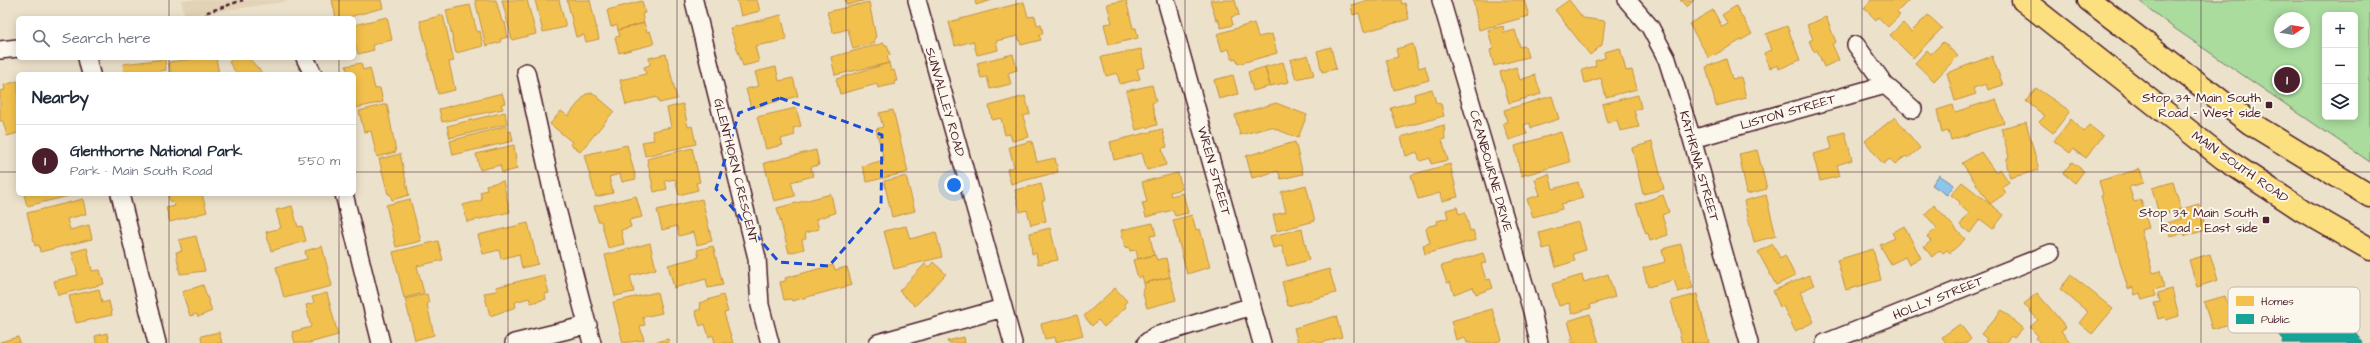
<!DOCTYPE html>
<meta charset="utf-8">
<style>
:root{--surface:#fff;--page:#f2f2f3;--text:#1f2937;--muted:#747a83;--line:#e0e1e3;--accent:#4a1f2b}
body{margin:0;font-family:"Architects Daughter",sans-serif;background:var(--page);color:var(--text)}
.controls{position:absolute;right:12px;top:12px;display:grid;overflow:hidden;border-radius:6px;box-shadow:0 2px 10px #0003}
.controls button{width:36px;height:36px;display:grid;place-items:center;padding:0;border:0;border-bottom:1px solid var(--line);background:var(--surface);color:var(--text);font:20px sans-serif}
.compass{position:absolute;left:2274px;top:12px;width:36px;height:36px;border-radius:50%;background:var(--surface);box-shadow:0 2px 10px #0003;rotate:78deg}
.you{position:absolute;left:954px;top:185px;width:14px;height:14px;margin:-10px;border:3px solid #fff;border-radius:50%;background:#1a73e8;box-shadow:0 0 0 6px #1a73e833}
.badge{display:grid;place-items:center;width:26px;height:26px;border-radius:50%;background:var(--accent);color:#fff;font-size:13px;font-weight:700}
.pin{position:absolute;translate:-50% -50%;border:2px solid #fff;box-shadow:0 1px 4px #0006}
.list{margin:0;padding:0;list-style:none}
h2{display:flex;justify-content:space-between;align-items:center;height:52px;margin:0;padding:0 16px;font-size:17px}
h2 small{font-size:13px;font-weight:400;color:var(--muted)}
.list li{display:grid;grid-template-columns:26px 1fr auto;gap:12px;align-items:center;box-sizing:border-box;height:72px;padding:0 16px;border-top:1px solid var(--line)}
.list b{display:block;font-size:15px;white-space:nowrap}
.list p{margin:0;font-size:13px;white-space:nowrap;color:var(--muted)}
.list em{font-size:13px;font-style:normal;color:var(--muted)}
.icon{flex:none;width:22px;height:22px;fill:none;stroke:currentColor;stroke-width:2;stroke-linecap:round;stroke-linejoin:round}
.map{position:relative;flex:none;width:2370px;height:343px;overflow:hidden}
.search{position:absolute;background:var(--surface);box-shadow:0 2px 10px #0003;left:16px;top:16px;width:340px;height:44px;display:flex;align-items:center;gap:10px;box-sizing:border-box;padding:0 14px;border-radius:6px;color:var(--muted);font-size:15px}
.panel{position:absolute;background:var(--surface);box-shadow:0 2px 10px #0003;left:16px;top:72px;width:340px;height:124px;border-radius:6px}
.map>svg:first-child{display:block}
.built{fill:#e2d3b6}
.green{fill:#aadc9e;stroke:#7a7e64;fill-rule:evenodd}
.water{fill:#8cc6eb;stroke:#72839e}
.homes{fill:#f2c14e;stroke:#c09044}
.public{fill:#17a398;stroke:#267b77}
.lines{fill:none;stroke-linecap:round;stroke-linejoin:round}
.minor-casing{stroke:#4a1f2b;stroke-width:20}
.highway-casing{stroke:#4a1f2b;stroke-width:25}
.path{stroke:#4a1f2b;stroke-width:2.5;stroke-dasharray:4 3;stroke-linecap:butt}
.minor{stroke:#fbf7ec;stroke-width:17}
.highway{stroke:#fce080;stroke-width:22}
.marked{fill:none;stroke:#1d4ed8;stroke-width:3;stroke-dasharray:8 5;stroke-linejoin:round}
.grid{fill:none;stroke:#4a1f2b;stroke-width:1;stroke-opacity:0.55}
.poi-dot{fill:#4a1f2b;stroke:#fbf7ec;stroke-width:1.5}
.labels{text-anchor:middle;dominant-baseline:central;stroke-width:4;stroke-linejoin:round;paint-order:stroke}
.poi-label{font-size:13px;fill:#4a1f2b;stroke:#fbf7ec;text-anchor:end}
.street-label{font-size:13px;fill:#4a1f2b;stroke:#fbf7ec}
.key{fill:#fbf7ec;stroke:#c6b6b2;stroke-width:1}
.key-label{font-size:11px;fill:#4a1f2b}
</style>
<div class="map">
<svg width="2370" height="343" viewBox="0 0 2370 343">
<rect width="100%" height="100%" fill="#ece2cc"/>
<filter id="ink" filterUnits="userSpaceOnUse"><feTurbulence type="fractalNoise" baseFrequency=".025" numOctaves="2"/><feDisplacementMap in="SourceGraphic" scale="8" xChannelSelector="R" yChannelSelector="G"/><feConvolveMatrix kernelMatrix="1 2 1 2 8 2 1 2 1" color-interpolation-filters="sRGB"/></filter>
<g filter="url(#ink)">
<path class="built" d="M 181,0 L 297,0 L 185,16 Z"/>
<path class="green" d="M 2138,0 L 2370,0 L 2370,162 L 2171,26 ZM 2325,15 L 2355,15 L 2355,117 L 2325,117 ZM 2280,18 L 2304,18 L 2304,42 L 2280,42 Z"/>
<path class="water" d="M 1939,175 L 1954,185 L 1947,195 L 1932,185 Z"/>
<path class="homes" d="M 332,0 L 381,0 L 383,8 L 345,18 L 336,18 Z
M 475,0 L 496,0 L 502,22 L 505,22 L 508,37 L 500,39 L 501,42 L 486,46 Z
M 502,0 L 527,0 L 536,34 L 512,40 Z
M 535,0 L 559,0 L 566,27 L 543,32 Z
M 567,0 L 590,0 L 599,39 L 586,42 L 584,35 L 576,37 Z
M 737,0 L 757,0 L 760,11 L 741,16 Z
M 845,0 L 866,0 L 847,5 Z
M 975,0 L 992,0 L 976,5 Z
M 1126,0 L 1133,28 L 1136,28 L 1138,38 L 1109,45 L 1104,24 L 1112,23 L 1107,4 Z
M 1210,0 L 1235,0 L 1239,15 L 1231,17 L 1233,25 L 1221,28 L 1218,19 L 1216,20 Z
M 1368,0 L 1401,0 L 1402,4 L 1405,3 L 1409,19 L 1364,32 L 1359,13 L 1353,15 L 1351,5 Z
M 1473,0 L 1524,0 L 1529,16 L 1479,30 Z
M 1569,0 L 1583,18 L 1605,21 L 1602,45 L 1590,55 L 1555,10 Z
M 1680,0 L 1694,0 L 1687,7 Z
M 1871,0 L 1909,0 L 1897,12 L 1900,15 L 1888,27 L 1878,17 L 1876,20 L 1864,8 Z
M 642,1 L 645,13 L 642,14 L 644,23 L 618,30 L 617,25 L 611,27 L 607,10 Z
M 869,2 L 876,37 L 874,38 L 875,43 L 853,49 L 848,29 L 833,33 L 827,12 Z
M 1024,2 L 1028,17 L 1035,16 L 1037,25 L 1041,24 L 1043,34 L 1039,35 L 1041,40 L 1021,45 L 1018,36 L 996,41 L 998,50 L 977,55 L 973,41 L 955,46 L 949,22 Z
M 470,5 L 477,32 L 480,31 L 483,46 L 456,53 L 446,10 Z
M 1736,6 L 1752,34 L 1709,58 L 1689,24 L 1713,10 L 1722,27 L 1728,24 L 1722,15 Z
M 443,15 L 454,61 L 449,62 L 455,90 L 438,94 L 420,21 Z
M 781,15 L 787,40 L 755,46 L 759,62 L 743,66 L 730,28 Z
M 1928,15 L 1942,28 L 1913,58 L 1890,35 L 1903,23 L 1911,32 Z
M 387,17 L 392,40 L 372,45 L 374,50 L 358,54 L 354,38 L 354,25 Z
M 1826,17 L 1836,42 L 1832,44 L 1839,60 L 1824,67 L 1817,50 L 1814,52 L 1809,41 L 1813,39 L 1807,25 Z
M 644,23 L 647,32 L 650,31 L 654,44 L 619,53 L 615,37 L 620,36 L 618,30 Z
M 1254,23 L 1258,37 L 1272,34 L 1277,53 L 1238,64 L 1236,58 L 1232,59 L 1229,49 L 1222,51 L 1217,34 Z
M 1503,26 L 1504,33 L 1515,30 L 1520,47 L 1525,46 L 1528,57 L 1494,66 L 1490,50 L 1493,49 L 1488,30 Z
M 1787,26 L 1800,60 L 1779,69 L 1778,65 L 1770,68 L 1764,53 L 1772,50 L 1766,34 Z
M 1943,42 L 1958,56 L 1934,81 L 1915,63 L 1927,50 L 1931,54 Z
M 884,43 L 885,45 L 887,45 L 890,55 L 887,56 L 889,63 L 835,75 L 831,57 Z
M 1413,44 L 1419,68 L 1425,66 L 1429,80 L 1394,90 L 1386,60 L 1398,57 L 1396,49 Z
M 1331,47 L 1336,69 L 1322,72 L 1317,51 Z
M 1620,48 L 1626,71 L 1632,70 L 1637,89 L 1606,97 L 1601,78 L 1585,83 L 1582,70 L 1596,66 L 1595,61 L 1605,58 L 1604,52 Z
M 1141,49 L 1145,67 L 1137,69 L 1140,79 L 1120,84 L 1117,73 L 1106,76 L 1101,57 Z
M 666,54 L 677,99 L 659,103 L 657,97 L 626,105 L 620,80 L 646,74 L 644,67 L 650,65 L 649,58 Z
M 1013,54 L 1017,70 L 1008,73 L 1011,84 L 990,89 L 987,77 L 981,78 L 977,63 Z
M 1308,55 L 1314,75 L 1296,79 L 1290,60 Z
M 1992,56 L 2003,85 L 1988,90 L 1986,84 L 1973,88 L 1976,94 L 1955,101 L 1947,73 Z
M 201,58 L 216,58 L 219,74 L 171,74 L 169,62 Z
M 234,58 L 249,58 L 263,74 L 237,74 L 229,62 Z
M 165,59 L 166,70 L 160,71 L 160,74 L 124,74 L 123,64 Z
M 1726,59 L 1732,79 L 1741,77 L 1746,98 L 1716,106 L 1706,67 Z
M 1283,62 L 1289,82 L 1270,86 L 1265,67 Z
M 361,63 L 363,70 L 370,68 L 375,89 L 380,88 L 383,102 L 356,108 L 354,74 L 348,74 L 346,66 Z
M 889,63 L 891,71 L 894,70 L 897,81 L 894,81 L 895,84 L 878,88 L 877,84 L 840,94 L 836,79 Z
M 776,67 L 779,81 L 793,78 L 798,96 L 751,108 L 746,89 L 759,86 L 755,72 Z
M 1265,67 L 1270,86 L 1253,91 L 1248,72 Z
M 1516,67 L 1520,80 L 1535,75 L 1541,94 L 1509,103 L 1500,72 Z
M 1233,75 L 1238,94 L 1219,99 L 1214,80 Z
M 18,81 L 18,133 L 7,136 L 3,121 L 0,121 L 0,91 L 5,90 L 4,85 Z
M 1152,85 L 1156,101 L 1152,103 L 1157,125 L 1136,130 L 1126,91 Z
M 2036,88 L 2070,111 L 2053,133 L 2039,122 L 2045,116 L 2026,101 Z
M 1432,89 L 1436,103 L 1441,104 L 1444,116 L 1397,129 L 1391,108 L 1415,101 L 1414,94 Z
M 502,93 L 505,103 L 501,104 L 503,109 L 442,122 L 439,109 Z
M 593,93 L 614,111 L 580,152 L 570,144 L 572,142 L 550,124 L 561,111 L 568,116 L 586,94 Z
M 1638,95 L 1641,108 L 1634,110 L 1639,127 L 1620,131 L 1617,120 L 1607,123 L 1602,104 Z
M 1025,96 L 1030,114 L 1023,116 L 1029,137 L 1012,141 L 1010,134 L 1005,135 L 1001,118 L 992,120 L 989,106 Z
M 1552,96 L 1559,119 L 1531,128 L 1530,123 L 1524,125 L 1527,134 L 1509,140 L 1503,123 L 1507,122 L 1504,110 Z
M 1996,99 L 2004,123 L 1951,140 L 1948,131 L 1942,133 L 1937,110 L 1953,105 L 1955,112 Z
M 1276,103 L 1307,115 L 1298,138 L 1271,127 L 1240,135 L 1235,115 Z
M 387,104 L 396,152 L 377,157 L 371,131 L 364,132 L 359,111 Z
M 683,104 L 688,127 L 692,126 L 696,144 L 645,156 L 642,142 L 654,140 L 652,131 L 671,127 L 667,108 Z
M 796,108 L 801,126 L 793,128 L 795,135 L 781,139 L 783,145 L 766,149 L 757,117 Z
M 893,110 L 908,172 L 867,182 L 862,166 L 884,160 L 876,129 L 883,127 L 879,113 Z
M 505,112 L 507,124 L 450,138 L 447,126 Z
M 1895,117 L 1920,148 L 1908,158 L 1906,156 L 1895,164 L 1890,159 L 1883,164 L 1865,141 Z
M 2071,119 L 2084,132 L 2089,125 L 2103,136 L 2086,158 L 2073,149 L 2070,153 L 2054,141 Z
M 2026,122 L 2039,170 L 2010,178 L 2007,166 L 2007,158 L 2009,157 L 2001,128 Z
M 1444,125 L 1445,139 L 1442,140 L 1448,160 L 1431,164 L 1430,158 L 1420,161 L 1417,152 L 1406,156 L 1401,137 Z
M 506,126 L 508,132 L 511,131 L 513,141 L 453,155 L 450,141 Z
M 1162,129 L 1167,147 L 1162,148 L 1166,165 L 1147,170 L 1142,153 L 1114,160 L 1110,142 Z
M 1561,132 L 1570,162 L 1521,176 L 1515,146 Z
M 1845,132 L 1852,160 L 1837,165 L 1840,176 L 1820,181 L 1813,154 L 1832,149 L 1829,136 Z
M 1032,141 L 1037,162 L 1055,158 L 1058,172 L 1011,184 L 1007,169 L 1014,167 L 1009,147 Z
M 1295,142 L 1303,174 L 1281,179 L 1278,171 L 1252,178 L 1246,156 Z
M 1652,142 L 1664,189 L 1643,194 L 1632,148 Z
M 514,145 L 517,169 L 502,173 L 500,165 L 480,170 L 476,154 Z
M 627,145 L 636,179 L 622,182 L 620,174 L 609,177 L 613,193 L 596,197 L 584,155 Z
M 692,148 L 700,182 L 696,183 L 698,190 L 679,195 L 675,179 L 665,181 L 667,189 L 654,192 L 647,159 Z
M 816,150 L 819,165 L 811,167 L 813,176 L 791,182 L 795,196 L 774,201 L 764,163 Z
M 1757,150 L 1767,189 L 1747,194 L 1739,154 Z
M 1981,152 L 1995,172 L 2000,169 L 2009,182 L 2002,187 L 2006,193 L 1990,204 L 1962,163 Z
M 400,154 L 409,195 L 392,200 L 390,194 L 388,194 L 379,159 Z
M 2072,162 L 2084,171 L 2075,183 L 2063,173 Z
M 1450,164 L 1458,197 L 1442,201 L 1440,193 L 1418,199 L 1411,175 Z
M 2140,169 L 2144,183 L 2129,187 L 2134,202 L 2141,200 L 2149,228 L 2141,230 L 2153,273 L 2160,271 L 2164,287 L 2154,290 L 2156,296 L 2142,300 L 2140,293 L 2135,295 L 2133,287 L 2128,289 L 2101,196 L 2103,195 L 2099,181 Z
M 1178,173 L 1182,189 L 1170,192 L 1171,196 L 1183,193 L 1188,213 L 1175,216 L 1173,210 L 1146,217 L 1142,203 L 1147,202 L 1142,182 Z
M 1549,174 L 1553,189 L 1578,182 L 1583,198 L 1561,204 L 1562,209 L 1533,217 L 1527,199 L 1540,195 L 1535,179 Z
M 906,176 L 915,211 L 892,217 L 884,181 Z
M 503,181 L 510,212 L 467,222 L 463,205 L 482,200 L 480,192 L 487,190 L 486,185 Z
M 1962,182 L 2004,215 L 1993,229 L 1980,219 L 1970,233 L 1960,225 L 1969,213 L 1958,204 L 1960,202 L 1951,195 Z
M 2173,182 L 2181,209 L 2159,215 L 2152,188 Z
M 1041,184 L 1045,200 L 1042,201 L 1046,221 L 1031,225 L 1027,210 L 1020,212 L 1015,190 Z
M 1306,185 L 1315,221 L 1277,231 L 1273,215 L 1286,212 L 1281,192 Z
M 24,194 L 77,194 L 27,206 Z
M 168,194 L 202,194 L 207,212 L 170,222 L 166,208 L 175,206 L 173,201 L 170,202 Z
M 831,194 L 835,213 L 816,219 L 819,229 L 805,233 L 806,238 L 802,240 L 804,249 L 789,253 L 777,208 Z
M 1663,195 L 1669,212 L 1662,215 L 1668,235 L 1650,241 L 1648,233 L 1646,234 L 1636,204 Z
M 1766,195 L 1776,236 L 1754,242 L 1744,201 Z
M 636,196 L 642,217 L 629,220 L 631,227 L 621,230 L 624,244 L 608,248 L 601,221 L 598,221 L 594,206 Z
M 83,199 L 86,214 L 67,219 L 70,230 L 89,225 L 92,239 L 40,252 L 39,245 L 35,246 L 27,213 Z
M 410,199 L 421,241 L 396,247 L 386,205 Z
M 702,199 L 712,241 L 697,245 L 694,232 L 679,236 L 677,226 L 662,230 L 657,210 Z
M 2199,204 L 2206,230 L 2185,236 L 2184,233 L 2170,236 L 2166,223 L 2181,219 L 2178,210 Z
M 1934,205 L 1965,239 L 1950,253 L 1947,250 L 1943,253 L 1940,250 L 1932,257 L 1924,247 L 1931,241 L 1927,237 L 1937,228 L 1925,214 Z
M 292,206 L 298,227 L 302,226 L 306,241 L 271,251 L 266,232 L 281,228 L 276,210 Z
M 1457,207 L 1459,214 L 1465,212 L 1470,231 L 1473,230 L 1476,240 L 1425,254 L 1423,245 L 1430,243 L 1426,229 L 1429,226 L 1438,224 L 1437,221 L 1448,218 L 1446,210 Z
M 1192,215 L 1196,230 L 1200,229 L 1210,267 L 1187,274 L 1173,220 Z
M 1578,222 L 1586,250 L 1573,254 L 1575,261 L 1556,267 L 1550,247 L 1543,249 L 1539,233 Z
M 528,223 L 538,264 L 522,268 L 519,254 L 501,259 L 499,250 L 483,254 L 478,235 Z
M 1153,223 L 1156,235 L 1150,236 L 1154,255 L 1138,259 L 1136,250 L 1130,251 L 1129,247 L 1125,248 L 1121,230 Z
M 906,226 L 910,239 L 936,232 L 942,257 L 894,269 L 884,231 Z
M 1904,226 L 1921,258 L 1909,265 L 1905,257 L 1891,264 L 1880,245 L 1895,238 L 1892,233 Z
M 1050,228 L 1058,260 L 1038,264 L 1036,253 L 1032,254 L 1030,233 Z
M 1302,229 L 1309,260 L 1287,266 L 1282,246 L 1273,248 L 1270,236 Z
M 196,236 L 205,271 L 180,274 L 176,252 L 182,251 L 179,240 Z
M 438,241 L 443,260 L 417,266 L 424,293 L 404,298 L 393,252 Z
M 650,243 L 656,269 L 630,276 L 634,292 L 615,296 L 605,255 Z
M 1681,244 L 1693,288 L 1678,292 L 1674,280 L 1648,287 L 1643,268 L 1665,262 L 1662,249 Z
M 1773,244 L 1780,258 L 1785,255 L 1795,276 L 1776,285 L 1758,252 Z
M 322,246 L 332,286 L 284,298 L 276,267 L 307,259 L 305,251 Z
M 713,246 L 723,285 L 708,288 L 706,279 L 674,288 L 668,265 L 699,257 L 697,250 Z
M 87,248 L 92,271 L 100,270 L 104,284 L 58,295 L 54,281 L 78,275 L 72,252 Z
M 1873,249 L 1881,280 L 1846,290 L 1837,260 Z
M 1483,253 L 1486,263 L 1481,264 L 1486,280 L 1490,279 L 1493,288 L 1476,294 L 1473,287 L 1454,294 L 1450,282 L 1447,283 L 1441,266 Z
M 2210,254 L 2218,280 L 2197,287 L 2189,260 Z
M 1155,255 L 1157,260 L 1166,258 L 1170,277 L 1144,283 L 1142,276 L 1138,278 L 1133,260 Z
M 933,262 L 946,274 L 915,306 L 899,291 L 925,264 L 929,267 Z
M 833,265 L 835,270 L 847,267 L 852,285 L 792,301 L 791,299 L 784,300 L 780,282 L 786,281 L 785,278 Z
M 1329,269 L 1336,293 L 1288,306 L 1282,282 Z
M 1608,274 L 1615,297 L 1590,305 L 1591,308 L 1572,314 L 1569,303 L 1559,306 L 1552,284 L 1582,275 L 1584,282 Z
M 544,275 L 549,293 L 545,294 L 546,299 L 531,303 L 529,298 L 515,302 L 516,307 L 490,316 L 484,293 L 497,291 L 496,287 Z
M 1809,275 L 1814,285 L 1800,292 L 1814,322 L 1795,331 L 1783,306 L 1780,307 L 1773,291 Z
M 2071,275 L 2113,309 L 2092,334 L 2079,323 L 2088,312 L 2060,289 Z
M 1170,277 L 1176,300 L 1147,308 L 1142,290 L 1145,289 L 1144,283 Z
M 203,285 L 212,311 L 198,317 L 197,314 L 190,316 L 182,292 Z
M 1115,288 L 1127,301 L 1124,304 L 1126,307 L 1104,327 L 1098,320 L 1092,326 L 1084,316 Z
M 99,289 L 102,303 L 109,301 L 112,315 L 76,323 L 69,296 Z
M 2172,289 L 2179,316 L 2166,320 L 2165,317 L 2158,319 L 2154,303 L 2160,302 L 2158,293 Z
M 657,292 L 662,313 L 643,317 L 645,325 L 640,326 L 644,340 L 623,343 L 613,302 Z
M 327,293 L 338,335 L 309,343 L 295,343 L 292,332 L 311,327 L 306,305 L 314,303 L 312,297 Z
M 2037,293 L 2066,327 L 2061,331 L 2071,343 L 2040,343 L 2036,338 L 2038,336 L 2030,327 L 2038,320 L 2024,304 Z
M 427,294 L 429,303 L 427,304 L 434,335 L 415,340 L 405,299 Z
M 1697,294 L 1709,343 L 1682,343 L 1671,301 Z
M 723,295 L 728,312 L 724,313 L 733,343 L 715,343 L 713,335 L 709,337 L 705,324 L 700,326 L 695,311 L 701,309 L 699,303 Z
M 2225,296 L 2233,323 L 2212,329 L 2204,302 Z
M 1492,309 L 1502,340 L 1493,343 L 1467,343 L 1465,337 L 1456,340 L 1451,321 Z
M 2002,310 L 2023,328 L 2014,338 L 2011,336 L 2005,343 L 1987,343 L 1985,341 L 1987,339 L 1981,334 Z
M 1590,314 L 1599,343 L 1571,343 L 1570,340 L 1573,339 L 1568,321 Z
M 1077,315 L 1083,335 L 1056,342 L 1055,337 L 1045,339 L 1041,324 Z
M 1336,316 L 1342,337 L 1320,343 L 1315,343 L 1314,340 L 1298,343 L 1294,328 Z
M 1960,324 L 1971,339 L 1967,343 L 1946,343 L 1942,337 Z
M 219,332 L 222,343 L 202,343 L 201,336 Z
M 107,333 L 109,343 L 96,343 L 95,336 Z
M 18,337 L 20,343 L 0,343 L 0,342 Z
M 964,337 L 965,343 L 948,343 L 947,341 Z
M 668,339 L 669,343 L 651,343 Z"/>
<path class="public" d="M 2292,292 L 2313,320 L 2337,323 L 2345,318 L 2363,343 L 2282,343 L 2283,339 L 2263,313 Z"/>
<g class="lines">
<g class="minor-casing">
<path id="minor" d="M 917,0 L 1013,343
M 1166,0 L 1262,343
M 1441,0 L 1532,311 L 1539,343
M 1627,0 L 1650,27 L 1667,59 L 1692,139 L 1749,343
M 694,1 L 757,258 L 760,305 L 770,343
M 1856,45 L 1885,85
M 0,50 L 18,48
M 87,58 L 91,74
M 305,58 L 313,74
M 526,72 L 553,194 L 592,343
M 1692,139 L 1885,85 L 1913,109
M 120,194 L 157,343
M 344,194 L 381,343
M 514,343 L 588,325
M 878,343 L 1003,308
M 1146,343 L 1155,336 L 1252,306
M 1825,343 L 2051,253"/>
</g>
<g class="highway-casing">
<path id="highway" d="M 2023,0 L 2223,158 L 2302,210 L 2370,249
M 2089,0 L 2250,123 L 2370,196"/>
</g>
<path class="path" d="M 206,18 L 205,13 L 243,0"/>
<use href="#minor" class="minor"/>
<use href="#highway" class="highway"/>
</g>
</g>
<path class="marked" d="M 780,98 L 882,135 L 881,206 L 829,266 L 779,262 L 716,189 L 739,113 Z"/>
<path class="grid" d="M 169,0 L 169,18M 339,0 L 339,18M 508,0 L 508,343M 677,0 L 677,343M 846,0 L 846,343M 1016,0 L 1016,343M 1185,0 L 1185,343M 1354,0 L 1354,343M 1524,0 L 1524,343M 1693,0 L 1693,343M 1862,0 L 1862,343M 2031,0 L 2031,343M 2201,0 L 2201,343M 169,58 L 169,74M 339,58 L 339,74M 0,172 L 18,172M 354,172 L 2370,172M 169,194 L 169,343M 339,194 L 339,343"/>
<g class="poi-dot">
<rect x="2265" y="101" width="8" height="8" rx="2"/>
<rect x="2262" y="216" width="8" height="8" rx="2"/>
</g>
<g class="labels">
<g class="poi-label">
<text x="2261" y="98">Stop 34 Main South<tspan x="2261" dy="15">Road - West side</tspan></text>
<text x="2258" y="213">Stop 34 Main South<tspan x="2258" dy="15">Road - East side</tspan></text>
</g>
<g class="street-label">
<text transform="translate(945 102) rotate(74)">SUNVALLEY ROAD</text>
<text transform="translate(1788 112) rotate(-16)">LISTON STREET</text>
<text transform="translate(1699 166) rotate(74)">KATHRINA STREET</text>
<text transform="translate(2240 167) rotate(35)">MAIN SOUTH ROAD</text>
<text transform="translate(736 171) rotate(76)">GLENTHORN CRESCENT</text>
<text transform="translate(1214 171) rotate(74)">WREN STREET</text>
<text transform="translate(1491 171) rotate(74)">CRANBOURNE DRIVE</text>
<text transform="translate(1938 298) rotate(-22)">HOLLY STREET</text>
</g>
</g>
<rect x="2228" y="287" width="132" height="46" rx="6" class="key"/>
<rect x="2236" y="296" width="18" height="10" fill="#f2c14e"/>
<rect x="2236" y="314" width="18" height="10" fill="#17a398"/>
<g class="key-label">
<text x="2261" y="305">Homes</text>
<text x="2261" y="323">Public</text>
</g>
</svg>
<div class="controls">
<button>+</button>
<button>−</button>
<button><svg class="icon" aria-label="layers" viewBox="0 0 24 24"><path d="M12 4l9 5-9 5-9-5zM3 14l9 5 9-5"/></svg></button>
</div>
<svg class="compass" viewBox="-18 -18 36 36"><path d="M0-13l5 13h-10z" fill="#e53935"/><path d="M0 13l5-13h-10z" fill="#747a83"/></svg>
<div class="you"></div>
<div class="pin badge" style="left:2287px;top:80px">1</div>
<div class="search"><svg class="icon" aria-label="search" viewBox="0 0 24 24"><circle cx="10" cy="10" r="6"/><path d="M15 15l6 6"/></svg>Search here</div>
<section class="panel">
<h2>Nearby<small></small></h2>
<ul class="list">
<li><span class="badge">1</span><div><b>Glenthorne National Park</b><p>Park · Main South Road</p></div><em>550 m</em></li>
</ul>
</section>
</div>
